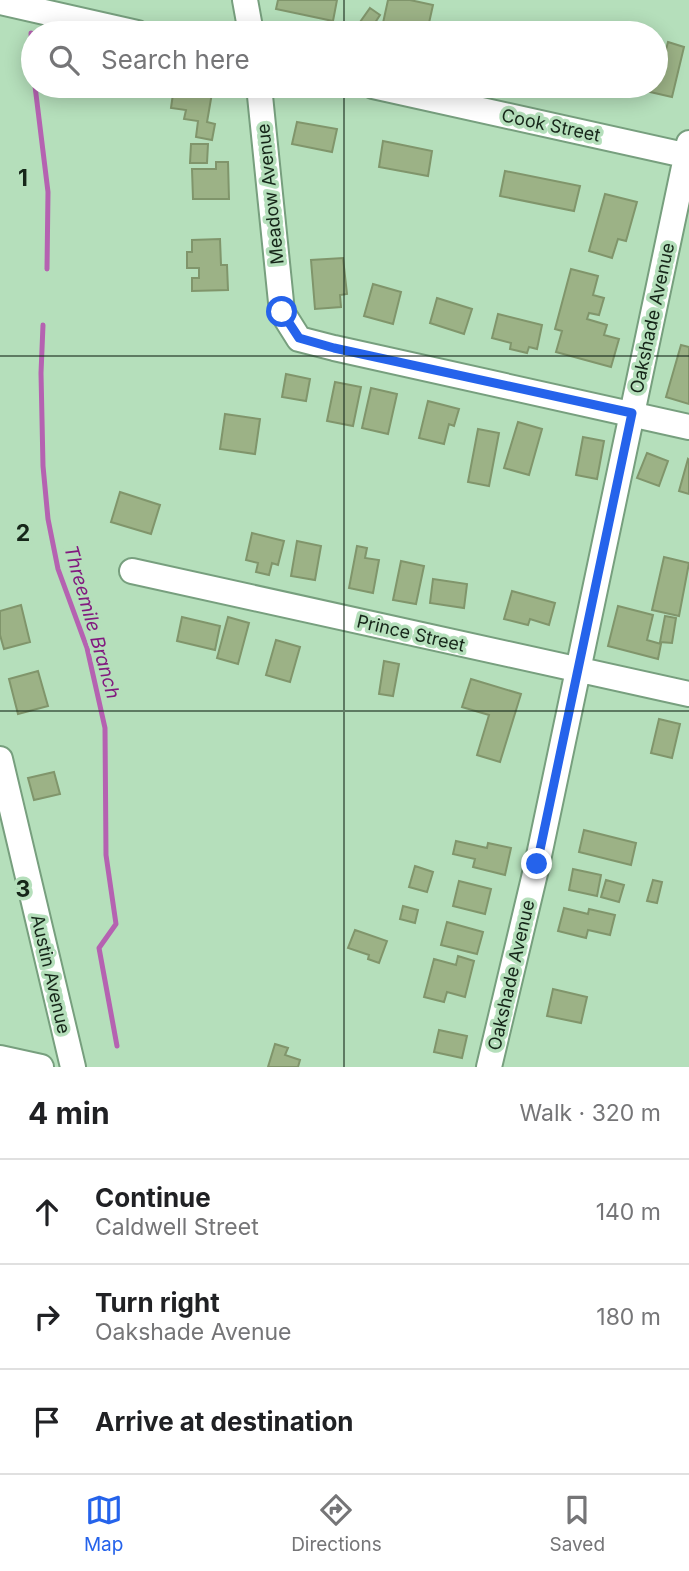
<!DOCTYPE html>
<meta charset="utf-8">
<style>
:root{--surface:#fff;--page:#f2f2f2;--text:#202124;--muted:#757577;--line:#e0e0e0;--accent:#2563eb}
body{margin:0;font-family:Inter,sans-serif;background:var(--page);color:var(--text)}
.stop{position:absolute;width:21px;height:21px;margin:-16px;border:5px solid #2563eb;border-radius:50%;background:#fff}
.stop.end{background:#2563eb;border-color:#fff;box-shadow:0 2px 7px #0008}
.list{margin:0;padding:0;list-style:none}
h2{display:flex;justify-content:space-between;align-items:center;height:91px;margin:0;padding:0 28px;font-size:30px}
h2 small{font-size:23px;font-weight:400;color:var(--muted)}
.list li{display:grid;grid-template-columns:46px 1fr auto;gap:21px;align-items:center;box-sizing:border-box;height:105px;padding:0 28px;border-top:2px solid var(--line)}
.list b{display:block;font-size:26px;white-space:nowrap}
.list p{margin:0;font-size:23px;white-space:nowrap;color:var(--muted)}
.list em{font-size:23px;font-style:normal;color:var(--muted)}
.icon{flex:none;width:38px;height:38px;fill:none;stroke:currentColor;stroke-width:2;stroke-linecap:round;stroke-linejoin:round}
.map{position:relative;flex:none;width:689px;height:1067px;overflow:hidden}
.search{position:absolute;background:var(--surface);box-shadow:0 4px 18px #0003;left:21px;right:21px;top:21px;height:77px;display:flex;align-items:center;gap:18px;box-sizing:border-box;padding:0 24px;border-radius:38px;color:var(--muted);font-size:26px}
.sheet{height:406px;background:var(--surface)}
nav{display:flex;justify-content:space-around;align-items:center;box-sizing:border-box;height:98px;border-top:2px solid var(--line);background:var(--surface);font-size:19px;color:var(--muted)}
nav a{display:grid;justify-items:center;gap:4px}
nav .on{color:var(--accent)}
.map>svg:first-child{display:block}
.lines{fill:none;stroke-linecap:round;stroke-linejoin:round}
.stream{stroke:#b562b1;stroke-width:5}
.building{fill:#9cb286;stroke:#80956b;stroke-width:2}
.minor-casing{stroke:#779f7e;stroke-width:28}
.minor{stroke:#fff;stroke-width:24}
.route{stroke:#2563eb;stroke-width:9}
.grid{fill:none;stroke:#162619;stroke-width:2;stroke-opacity:0.55}
.labels{text-anchor:middle;dominant-baseline:central;stroke-width:7;stroke-linejoin:round;paint-order:stroke}
.street-label{font-size:18px;fill:#162619;stroke:#b5dfbb}
.water-label{font-size:19px;font-style:italic;fill:#821a7f;stroke:#b5dfbb}
.grid-label{font-size:23px;text-anchor:middle;font-weight:bold;fill:#162619;stroke:#b5dfbb;stroke-width:7;stroke-linejoin:round;paint-order:stroke}
</style>
<div class="map">
<svg width="689" height="1067" viewBox="0 0 689 1067">
<rect width="100%" height="100%" fill="#b5dfbb"/>
<g class="lines">
<path class="stream" d="M 31,33 L 33,68
M 35,86 L 48,192 L 47,269
M 43,325 L 41,373 L 43,466 L 48,519 L 58,569 L 87,648 L 105,728 L 106,855 L 116,924 L 99,948 L 117,1046"/>
</g>
<path class="building" d="M 278,0 L 337,0 L 333,21 L 276,9 Z
M 388,0 L 410,0 L 433,5 L 427,32 L 383,23 Z
M 370,8 L 380,15 L 369,32 L 358,25 Z
M 489,25 L 521,33 L 487,33 Z
M 668,42 L 684,47 L 672,97 L 637,89 L 638,86 L 656,86 L 656,67 L 661,68 Z
M 603,86 L 617,86 L 616,92 L 603,89 Z
M 174,87 L 212,93 L 207,122 L 215,124 L 212,140 L 196,137 L 198,121 L 184,119 L 186,110 L 171,108 Z
M 297,122 L 337,129 L 332,152 L 292,144 Z
M 383,141 L 432,151 L 428,176 L 379,167 Z
M 191,144 L 208,144 L 207,163 L 190,163 Z
M 216,162 L 228,162 L 229,199 L 193,199 L 192,169 L 216,169 Z
M 505,171 L 580,186 L 574,211 L 500,196 Z
M 605,194 L 637,202 L 626,241 L 618,239 L 612,258 L 589,251 Z
M 220,239 L 221,265 L 227,265 L 228,290 L 192,291 L 192,278 L 199,278 L 199,268 L 187,268 L 187,252 L 192,252 L 192,240 Z
M 343,258 L 347,294 L 340,295 L 341,307 L 315,309 L 311,260 Z
M 571,269 L 598,276 L 593,295 L 604,298 L 599,315 L 589,313 L 587,319 L 607,325 L 604,335 L 619,339 L 611,367 L 556,352 L 562,331 L 555,329 Z
M 373,284 L 401,292 L 393,324 L 364,316 Z
M 437,298 L 472,309 L 464,334 L 430,323 Z
M 498,314 L 542,325 L 537,349 L 529,347 L 527,353 L 510,349 L 511,343 L 492,338 Z
M 681,345 L 689,347 L 689,404 L 666,397 Z
M 286,374 L 310,379 L 306,401 L 282,397 Z
M 335,382 L 361,387 L 353,426 L 327,421 Z
M 371,388 L 397,394 L 388,434 L 362,428 Z
M 428,401 L 459,409 L 454,426 L 449,424 L 444,444 L 419,438 Z
M 225,414 L 260,419 L 255,454 L 220,449 Z
M 518,422 L 542,429 L 529,475 L 504,468 Z
M 478,429 L 499,433 L 489,486 L 468,482 Z
M 583,437 L 604,441 L 597,479 L 576,475 Z
M 647,453 L 668,461 L 659,486 L 637,478 Z
M 688,459 L 689,460 L 689,494 L 679,491 Z
M 120,492 L 160,505 L 151,534 L 111,522 Z
M 252,533 L 284,541 L 278,565 L 272,563 L 269,575 L 256,572 L 258,563 L 246,560 Z
M 297,541 L 321,546 L 315,580 L 291,576 Z
M 357,546 L 367,548 L 365,558 L 379,560 L 373,593 L 349,588 Z
M 664,557 L 689,563 L 679,616 L 652,610 Z
M 401,561 L 424,566 L 416,604 L 393,600 Z
M 433,579 L 467,584 L 464,608 L 430,603 Z
M 512,591 L 555,603 L 549,625 L 530,619 L 528,625 L 504,619 Z
M 21,605 L 30,642 L 4,649 L 0,635 L 0,611 Z
M 618,606 L 653,615 L 647,640 L 661,644 L 658,659 L 608,646 Z
M 665,616 L 676,618 L 672,643 L 660,642 Z
M 182,617 L 220,626 L 215,650 L 177,641 Z
M 228,617 L 249,623 L 238,664 L 217,658 Z
M 276,640 L 300,647 L 290,682 L 266,675 Z
M 384,661 L 399,664 L 393,696 L 379,694 Z
M 38,671 L 48,706 L 18,714 L 9,679 Z
M 471,679 L 521,694 L 500,762 L 477,755 L 489,715 L 462,707 Z
M 659,719 L 680,724 L 672,758 L 651,753 Z
M 54,772 L 60,794 L 34,800 L 28,778 Z
M 584,830 L 636,843 L 631,865 L 579,852 Z
M 456,841 L 487,848 L 488,843 L 511,848 L 505,875 L 473,867 L 475,859 L 453,854 Z
M 415,866 L 433,872 L 427,892 L 409,887 Z
M 573,869 L 601,875 L 597,896 L 569,890 Z
M 606,880 L 624,885 L 619,902 L 601,897 Z
M 653,880 L 662,882 L 657,903 L 647,901 Z
M 459,881 L 491,889 L 485,914 L 453,906 Z
M 403,906 L 418,910 L 415,923 L 400,919 Z
M 564,908 L 588,914 L 589,909 L 615,915 L 610,935 L 588,930 L 586,938 L 558,931 Z
M 447,922 L 483,932 L 477,954 L 441,945 Z
M 355,930 L 387,941 L 379,963 L 368,959 L 369,955 L 348,948 Z
M 458,956 L 474,961 L 465,997 L 447,992 L 444,1002 L 424,997 L 434,959 L 456,965 Z
M 553,989 L 587,997 L 581,1023 L 547,1016 Z
M 439,1030 L 467,1036 L 462,1058 L 434,1052 Z
M 275,1044 L 288,1048 L 285,1055 L 300,1060 L 298,1067 L 268,1067 Z"/>
<g class="lines">
<g class="minor-casing">
<path id="minor" d="M 245,0 L 251,33
M 0,2 L 137,33
M 259,86 L 282,312 L 299,339 L 334,348 L 689,427
M 373,86 L 689,156
M 132,571 L 689,694
M 0,759 L 73,1067
M 0,1058 L 41,1067
M 489,1067 L 537,865 L 689,143"/>
</g>
<use href="#minor" class="minor"/>
</g>
<g class="lines">
<path class="route" d="M 282,312 L 299,338 L 334,348 L 632,413 L 537,864"/>
</g>
<path class="grid" d="M 344,0 L 344,33M 344,86 L 344,1067M 0,356 L 689,356M 0,711 L 689,711"/>
<g class="labels">
<g class="street-label">
<text transform="translate(551 125) rotate(12)">Cook Street</text>
<text transform="translate(270 194) rotate(-96)">Meadow Avenue</text>
<text transform="translate(652 318) rotate(-78)">Oakshade Avenue</text>
<text transform="translate(411 633) rotate(13)">Prince Street</text>
<text transform="translate(51 974) rotate(77)">Austin Avenue</text>
<text transform="translate(511 975) rotate(-77)">Oakshade Avenue</text>
</g>
<g class="water-label">
<text transform="translate(92 622) rotate(74)">Threemile Branch</text>
</g>
</g>
<g class="grid-label">
<text x="23" y="186">1</text>
<text x="23" y="541">2</text>
<text x="23" y="897">3</text>
</g>
</svg>
<div class="stop" style="left:282px;top:312px"></div>
<div class="stop end" style="left:537px;top:864px"></div>
<div class="search"><svg class="icon" aria-label="search" viewBox="0 0 24 24"><circle cx="10" cy="10" r="6"/><path d="M15 15l6 6"/></svg>Search here</div>
</div>
<section class="sheet">
<h2>4 min<small>Walk · 320 m</small></h2>
<ul class="list">
<li><svg class="icon" aria-label="ahead" viewBox="0 0 24 24"><path d="M12 20V5M6 11l6-6 6 6"/></svg><div><b>Continue</b><p>Caldwell Street</p></div><em>140 m</em></li>
<li><svg class="icon" aria-label="right" viewBox="0 0 24 24"><path d="M7 20v-9h11M14 6l5 5-5 5"/></svg><div><b>Turn right</b><p>Oakshade Avenue</p></div><em>180 m</em></li>
<li><svg class="icon" aria-label="arrive" viewBox="0 0 24 24"><path d="M6 21V4h12l-3 4 3 4H6"/></svg><div><b>Arrive at destination</b></div></li>
</ul>
</section>
<nav>
<a class="on"><svg class="icon" aria-label="map" viewBox="0 0 24 24"><path d="M3 6l6-2 6 2 6-2v14l-6 2-6-2-6 2zM9 4v14M15 6v14"/></svg>Map</a>
<a><svg class="icon" aria-label="directions" viewBox="0 0 24 24"><path d="M12 3l9 9-9 9-9-9zM9 14v-3h6M13 9l2 2-2 2"/></svg>Directions</a>
<a><svg class="icon" aria-label="saved" viewBox="0 0 24 24"><path d="M7 4h10v16l-5-4-5 4z"/></svg>Saved</a>
</nav>
